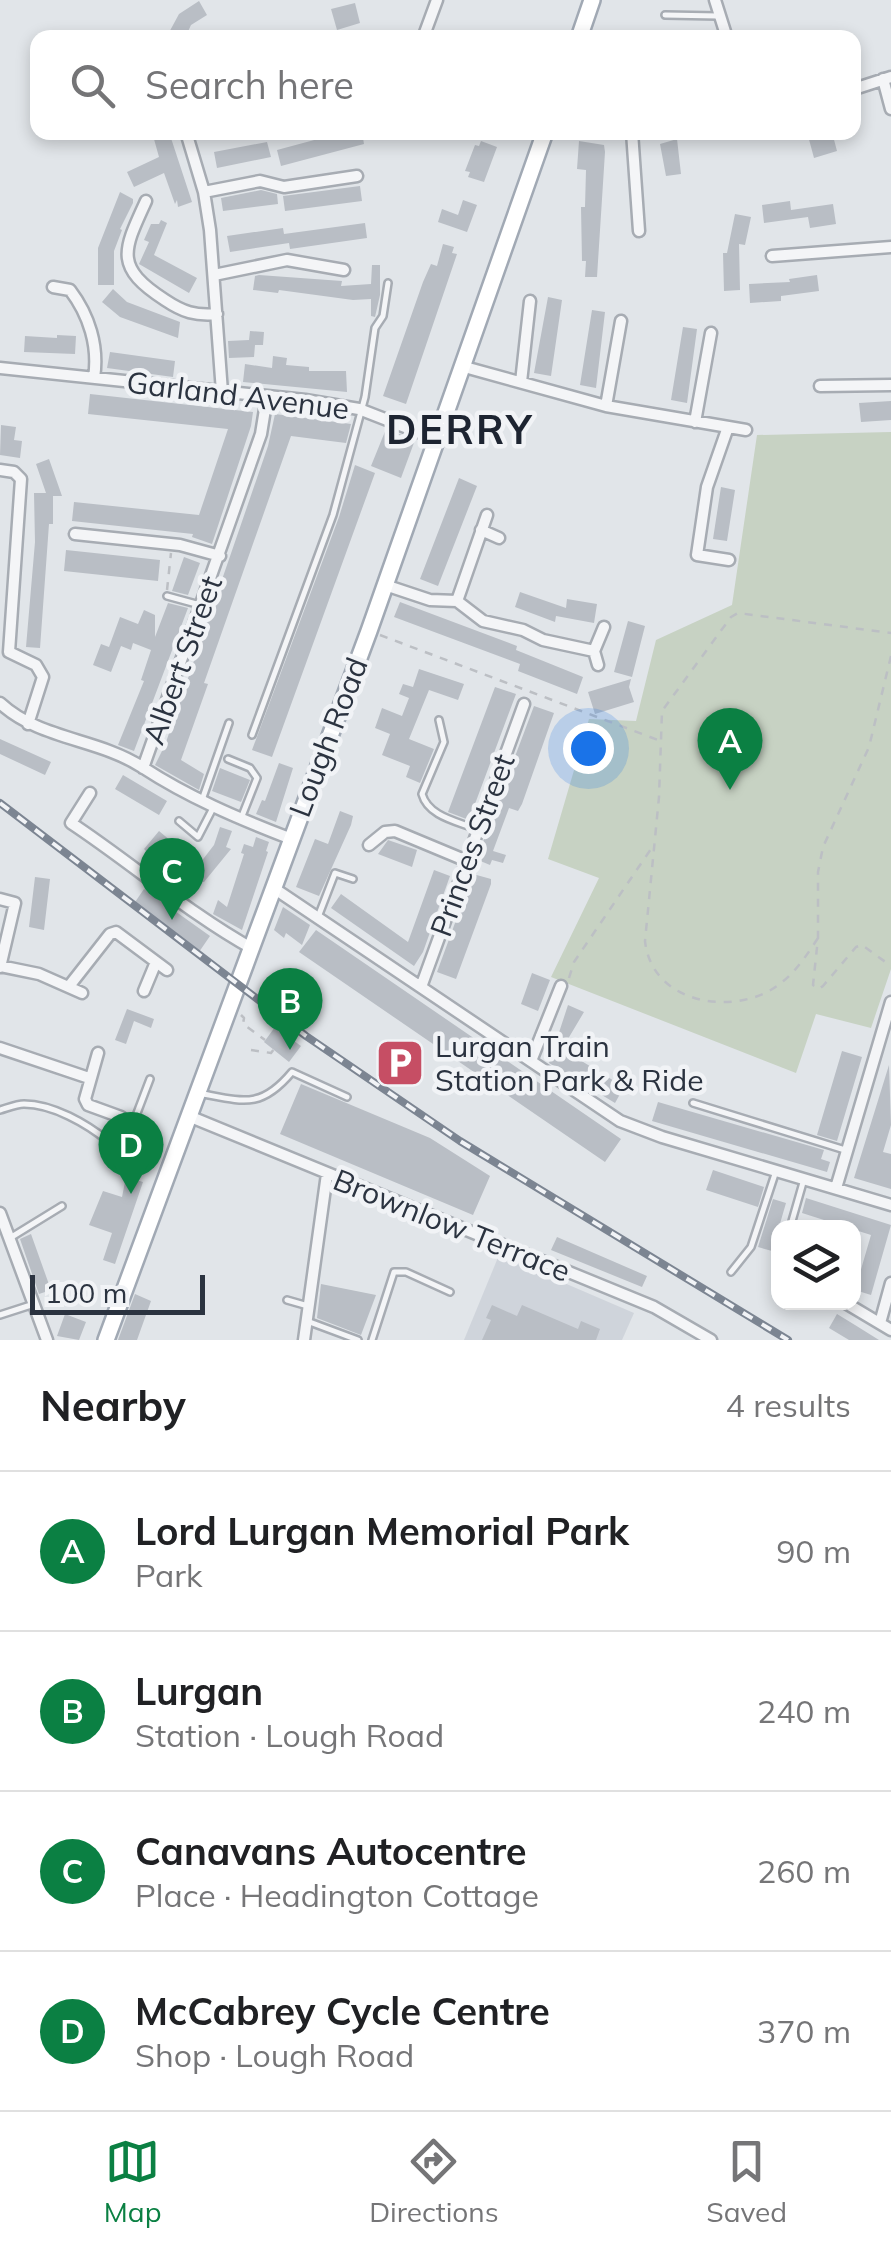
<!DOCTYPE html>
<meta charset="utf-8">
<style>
:root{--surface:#fff;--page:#f6f6f6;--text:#202124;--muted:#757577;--line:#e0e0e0;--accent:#0b8043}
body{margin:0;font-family:Mulish,sans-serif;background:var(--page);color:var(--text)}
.controls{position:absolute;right:30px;bottom:30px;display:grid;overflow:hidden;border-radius:20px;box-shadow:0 5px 15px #0003}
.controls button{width:90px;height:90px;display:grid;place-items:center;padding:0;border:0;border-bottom:2px solid var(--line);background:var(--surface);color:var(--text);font:50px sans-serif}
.scale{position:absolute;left:30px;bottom:25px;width:175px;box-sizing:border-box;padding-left:10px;border:5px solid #2b3340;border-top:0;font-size:28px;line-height:35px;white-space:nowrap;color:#2b3340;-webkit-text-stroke:8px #f1f3f6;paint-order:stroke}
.you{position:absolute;left:588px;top:748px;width:35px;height:35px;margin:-25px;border:8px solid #fff;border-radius:50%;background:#1a73e8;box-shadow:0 0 0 15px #1a73e833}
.badge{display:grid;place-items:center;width:65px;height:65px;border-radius:50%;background:var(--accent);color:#fff;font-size:32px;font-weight:700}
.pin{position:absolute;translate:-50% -82px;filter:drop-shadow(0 2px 5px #0008)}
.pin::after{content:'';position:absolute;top:52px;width:35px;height:30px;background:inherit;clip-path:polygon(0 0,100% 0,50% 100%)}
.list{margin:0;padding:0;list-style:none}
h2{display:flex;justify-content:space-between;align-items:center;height:130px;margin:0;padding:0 40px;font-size:42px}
h2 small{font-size:32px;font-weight:400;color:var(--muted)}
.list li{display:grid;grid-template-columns:65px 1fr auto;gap:30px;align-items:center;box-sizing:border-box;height:160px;padding:0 40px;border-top:2px solid var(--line)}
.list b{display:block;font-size:38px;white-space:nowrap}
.list p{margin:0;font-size:32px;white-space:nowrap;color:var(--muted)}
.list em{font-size:32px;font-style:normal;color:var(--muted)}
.icon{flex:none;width:55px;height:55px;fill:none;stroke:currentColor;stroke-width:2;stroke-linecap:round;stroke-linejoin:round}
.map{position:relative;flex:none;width:891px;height:1340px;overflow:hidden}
.search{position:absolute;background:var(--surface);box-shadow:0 5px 15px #0003;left:30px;right:30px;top:30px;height:110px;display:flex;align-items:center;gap:25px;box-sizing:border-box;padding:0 35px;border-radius:20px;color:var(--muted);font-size:38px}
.sheet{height:770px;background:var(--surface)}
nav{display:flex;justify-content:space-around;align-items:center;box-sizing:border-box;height:140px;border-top:2px solid var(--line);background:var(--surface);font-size:28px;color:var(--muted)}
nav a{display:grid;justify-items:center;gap:5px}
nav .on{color:var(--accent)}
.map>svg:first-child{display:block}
.built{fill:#cfd4db}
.green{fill:#c7d2c3}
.building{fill:#b9bec5}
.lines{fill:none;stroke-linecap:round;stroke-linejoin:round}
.service-casing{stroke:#a7acb3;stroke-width:10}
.minor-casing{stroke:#a7acb3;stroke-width:15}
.primary-casing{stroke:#a1a9b4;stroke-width:20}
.path{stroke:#bcbfc4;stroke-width:2.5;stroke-dasharray:8 8;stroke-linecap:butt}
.service{stroke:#f4f5f7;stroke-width:5}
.minor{stroke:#f4f5f7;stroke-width:10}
.primary{stroke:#fff;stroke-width:15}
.rail-casing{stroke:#7c8592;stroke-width:8}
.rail{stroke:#f1f3f6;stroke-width:4;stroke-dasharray:11;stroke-linecap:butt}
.path-bridge{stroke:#bcbfc4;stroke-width:2.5;stroke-dasharray:8 8;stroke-linecap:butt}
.labels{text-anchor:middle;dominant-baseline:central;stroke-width:9;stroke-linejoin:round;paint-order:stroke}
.street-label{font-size:30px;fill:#2b3340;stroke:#f1f3f6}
.poi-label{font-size:30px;fill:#2b3340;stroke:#f1f3f6;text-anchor:start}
.district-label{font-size:40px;font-weight:bold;letter-spacing:2.5px;fill:#1d2431;stroke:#f1f3f6}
</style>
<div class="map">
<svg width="891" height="1340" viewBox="0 0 891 1340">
<rect width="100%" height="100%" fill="#e1e5e9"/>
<path class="built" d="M 499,1255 L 634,1313 L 622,1340 L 464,1340 Z"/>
<path class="green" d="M 891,432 L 891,969 L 871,1028 L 816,1014 L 796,1073 L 551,977 L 599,878 L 548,859 L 589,719 L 636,721 L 656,640 L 732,605 L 757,435 Z"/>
<path class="building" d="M 199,1 L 207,15 L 191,25 L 185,38 L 166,38 L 179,14 Z
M 355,3 L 360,23 L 337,30 L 331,9 Z
M 152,132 L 169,132 L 192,202 L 178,207 L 177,200 L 175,204 L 164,173 L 134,187 L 127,172 L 159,157 Z
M 344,132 L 362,132 L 364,144 L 281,166 L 277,150 Z
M 807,132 L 832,132 L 837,151 L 814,158 Z
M 677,139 L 681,174 L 666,176 L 660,144 Z
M 481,141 L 497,147 L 484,182 L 468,177 L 470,172 L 465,171 L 475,145 L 479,146 Z
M 579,141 L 604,145 L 605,152 L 597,277 L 585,277 L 586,261 L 582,261 L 581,207 L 585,207 L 586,170 L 577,169 Z
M 267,142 L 271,157 L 217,168 L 214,152 Z
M 360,186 L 362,201 L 285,211 L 283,196 Z
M 261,190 L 277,194 L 278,204 L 223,211 L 221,198 Z
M 120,192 L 133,199 L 133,203 L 120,229 L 122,230 L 114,251 L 114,285 L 98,285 L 98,248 Z
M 463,200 L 477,205 L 467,232 L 438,222 L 442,209 L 458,215 Z
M 790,201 L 791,210 L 833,204 L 836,224 L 810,228 L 808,217 L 764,223 L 762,205 Z
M 735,214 L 751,217 L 745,245 L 739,244 L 740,290 L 724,291 L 723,253 L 727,253 Z
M 161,220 L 167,223 L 154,255 L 197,278 L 189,293 L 139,264 L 149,242 L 144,240 L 151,224 L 159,224 Z
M 365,223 L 367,238 L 290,249 L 289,243 L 230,252 L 227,236 L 283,228 L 284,234 Z
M 443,244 L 454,247 L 452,253 L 457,254 L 406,404 L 383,396 L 423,282 L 431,264 L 437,266 Z
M 372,265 L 380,265 L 380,295 L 375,317 L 371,316 L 371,299 L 353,300 L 279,290 L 278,293 L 253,290 L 255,276 L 259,275 L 342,281 L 341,286 L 371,284 Z
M 817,275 L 819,291 L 781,296 L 781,301 L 750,303 L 749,284 L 790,282 L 789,279 Z
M 113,289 L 127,302 L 180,322 L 178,338 L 120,317 L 102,302 Z
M 548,297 L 562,300 L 551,376 L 534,373 Z
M 592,310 L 605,312 L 596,388 L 580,385 Z
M 683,327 L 697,329 L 687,403 L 671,400 Z
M 250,331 L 264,332 L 263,345 L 255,345 L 254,357 L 229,358 L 228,341 L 249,340 Z
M 57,335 L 76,336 L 75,354 L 24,352 L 25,336 L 57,338 Z
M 110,352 L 175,361 L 173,377 L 107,368 Z
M 273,356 L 287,358 L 286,365 L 309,367 L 309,371 L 346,371 L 347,392 L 243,382 L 245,364 L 272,368 Z
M 90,394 L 253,412 L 251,426 L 212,544 L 192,537 L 193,534 L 72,521 L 74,502 L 199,515 L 228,429 L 88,414 Z
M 891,401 L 891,420 L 861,422 L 859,403 Z
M 275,414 L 351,424 L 350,428 L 346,443 L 291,436 L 204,683 L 208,684 L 181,760 L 204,774 L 199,790 L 155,765 L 165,745 L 268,446 Z
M 1,425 L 16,427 L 14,440 L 22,441 L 20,458 L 0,455 Z
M 386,429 L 415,440 L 401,478 L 371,466 Z
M 49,459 L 62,496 L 53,496 L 53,524 L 49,524 L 40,648 L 26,647 L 35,542 L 34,493 L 46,493 L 36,464 Z
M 355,465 L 375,473 L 272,757 L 252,750 L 339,517 Z
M 459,478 L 477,486 L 438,586 L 420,579 Z
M 721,487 L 735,490 L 727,541 L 713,539 Z
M 66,550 L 160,560 L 158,581 L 64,571 Z
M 184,557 L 200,563 L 188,595 L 172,591 Z
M 520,592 L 566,608 L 567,599 L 597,604 L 594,623 L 556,616 L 555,622 L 515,607 Z
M 400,602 L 517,646 L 516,650 L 583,677 L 577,694 L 518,671 L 520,664 L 394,617 Z
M 168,603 L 188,608 L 134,751 L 118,745 L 144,681 L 141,680 L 151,650 L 133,643 L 131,650 L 121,646 L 111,672 L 93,665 L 101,644 L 109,647 L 120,617 L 138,624 L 144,610 L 155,615 L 155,637 Z
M 628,621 L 645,626 L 632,677 L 614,672 Z
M 419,669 L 464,684 L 458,700 L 429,690 L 409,739 L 434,749 L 420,783 L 406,777 L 410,766 L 382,755 L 390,734 L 375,728 L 382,708 L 402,716 L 409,698 L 399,694 L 403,684 L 413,687 Z
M 631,679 L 629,687 L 634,702 L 595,714 L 588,692 Z
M 495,687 L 516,694 L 469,820 L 448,812 Z
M 534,706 L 554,713 L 522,804 L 518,811 L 509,808 L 493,851 L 506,855 L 503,863 L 492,860 L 490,865 L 478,860 L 478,855 Z
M 0,739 L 51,762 L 45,775 L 0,754 Z
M 279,763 L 293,768 L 276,822 L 256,814 L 262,800 L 265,801 Z
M 220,768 L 250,780 L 241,802 L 212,791 Z
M 123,775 L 167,801 L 159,815 L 115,789 Z
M 340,811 L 353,816 L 351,825 L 319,896 L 296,887 L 315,839 L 328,844 Z
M 220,827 L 232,831 L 226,847 L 231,849 L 204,882 L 189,881 L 165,861 L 157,862 L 144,849 L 159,831 L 177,846 L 175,849 L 197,867 L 214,845 Z
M 256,837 L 269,842 L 266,851 L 268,852 L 242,930 L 213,914 L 218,900 L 227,907 L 244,854 L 241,853 L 244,844 L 253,847 Z
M 388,840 L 417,850 L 412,867 L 378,854 Z
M 434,870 L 450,876 L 423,952 L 414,966 L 331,908 L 341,894 L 408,942 Z
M 473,874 L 491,879 L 491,884 L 456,979 L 437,972 Z
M 35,877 L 50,879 L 44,930 L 29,927 Z
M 144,889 L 210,936 L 199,952 L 133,905 Z
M 283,907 L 310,925 L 302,945 L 286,933 L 284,938 L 274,930 Z
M 316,930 L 621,1139 L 605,1162 L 299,952 Z
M 532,973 L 550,980 L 538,1011 L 521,1004 Z
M 568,1005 L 584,1012 L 562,1049 L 624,1087 L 615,1103 L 549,1063 Z
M 127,1009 L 154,1019 L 151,1028 L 134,1021 L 126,1044 L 115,1040 Z
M 275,1027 L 301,1046 L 289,1062 L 264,1042 Z
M 842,1051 L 862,1057 L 837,1141 L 817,1135 Z
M 889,1065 L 891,1125 L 883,1152 L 891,1154 L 891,1189 L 854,1178 Z
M 301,1084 L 430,1138 L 490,1176 L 473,1215 L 280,1134 Z
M 658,1102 L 824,1150 L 821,1159 L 830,1162 L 827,1172 L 652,1121 Z
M 713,1170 L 764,1187 L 758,1207 L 706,1190 Z
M 126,1177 L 143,1182 L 115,1264 L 103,1260 L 112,1233 L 89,1225 L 103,1191 L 122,1197 Z
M 806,1198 L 891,1225 L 871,1295 L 855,1290 L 871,1235 L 802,1213 Z
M 773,1199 L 786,1203 L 772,1251 L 758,1247 Z
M 31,1234 L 51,1290 L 39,1294 L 20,1239 Z
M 557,1237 L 647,1276 L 642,1287 L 551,1250 Z
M 321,1284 L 376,1295 L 361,1335 L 317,1318 Z
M 135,1294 L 151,1301 L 137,1340 L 118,1340 Z
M 492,1305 L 517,1316 L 522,1305 L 578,1329 L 581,1321 L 600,1329 L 596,1340 L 482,1340 L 491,1320 L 486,1318 Z
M 65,1314 L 86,1322 L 79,1340 L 57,1336 Z
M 837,1314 L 855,1325 L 879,1340 L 849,1340 L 829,1328 Z"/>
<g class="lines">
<g class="service-casing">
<path id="service" d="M 665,15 L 718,16
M 167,596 L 200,605
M 439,720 L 444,742 L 422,794 C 428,816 456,821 476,829
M 252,735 L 333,515 L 365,397 L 375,328 L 383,316 L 388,283
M 228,759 L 250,768 L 257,778 L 242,816
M 202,800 L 229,723
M 179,821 L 198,837 L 213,808
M 318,917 L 335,873 L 353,879
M 203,1094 C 245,1102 262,1108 292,1072 L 347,1097
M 693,1103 L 845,1150
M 0,1110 C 7,1108 17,1104 24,1104 C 53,1104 87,1124 108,1141
M 121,1117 L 134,1121 L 150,1079
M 790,1228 L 804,1179
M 10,1238 L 62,1206
M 731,1272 L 751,1247 L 775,1174
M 287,1300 L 308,1306
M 0,1315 L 31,1305
M 307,1321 L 358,1340
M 372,1340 L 394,1272 L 406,1272 L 450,1292"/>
</g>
<g class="minor-casing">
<path id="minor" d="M 715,0 L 727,38
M 423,38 L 437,0
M 883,79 L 891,109
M 854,89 L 891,77
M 186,132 L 204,192 L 210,230 L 222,392
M 632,132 L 639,231
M 204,192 L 260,181 L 284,187 L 357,176
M 146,201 C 123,251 114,267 165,300 C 183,312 195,316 217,314
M 772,256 L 891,247
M 214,275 L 287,260 L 344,270
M 53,287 L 70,290 C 89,315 99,346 94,378
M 461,366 L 606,406 L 746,430
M 0,368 L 305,400 L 359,409 L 436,439
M 521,382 L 530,301
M 820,386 L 891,385
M 606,406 L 621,321
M 695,422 L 711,333
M 728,427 L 707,487 L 697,555 L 729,560
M 0,470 L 14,472 L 21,479 L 9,652 L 36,665 L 43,677 L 28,724
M 481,530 L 499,538
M 75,534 L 180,545 L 220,556
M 385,585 L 430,600 L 457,601 L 483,621 L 523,630 L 543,640 L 594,651
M 457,601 L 487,515
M 598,665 L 594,651 L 604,627
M 0,703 C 40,740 97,738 142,767 C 188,797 237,818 289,838
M 143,768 L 261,434 L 267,397
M 90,793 L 71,823 C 133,864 188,913 253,949
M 369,845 L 385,832 L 395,831 L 467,861
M 272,887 L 620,1121 L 662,1137 L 891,1205
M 0,899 L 15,903 L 0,967
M 0,966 L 39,974 L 82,993
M 70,985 L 110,934 L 116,932 L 167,970
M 421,987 L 524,704
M 144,991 L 156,962
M 0,1048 L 89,1078
M 98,1053 L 85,1099 L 88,1105 L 121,1117
M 531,1061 L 561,986
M 191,1117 L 654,1307 L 711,1340
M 836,1188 L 891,1002
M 0,1213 L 47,1340
M 844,1302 L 891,1330
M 880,1323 L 891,1283
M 304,1340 L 327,1174"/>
</g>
<g class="primary-casing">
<path id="primary" d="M 579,38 L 592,0
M 106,1340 L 369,631 L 545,132"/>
</g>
<path class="path" d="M 167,590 L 171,553
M 380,635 L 658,740
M 891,656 L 869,747 L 823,847 L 818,872 L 818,938 L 813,985 L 819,989 L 823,986 L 856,947 L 862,945 L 891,966
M 818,938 C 803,961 789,982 763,994 C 716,1014 651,997 645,941 L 659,797 L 662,711 L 731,617 L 738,613 L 891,633
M 569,978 L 574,962 L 653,846
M 241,1015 L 244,1018 L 243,1024 L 265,1040
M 303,1021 L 295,1013 L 304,995
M 251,1050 L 271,1053 L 277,1045 L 284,1049 L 293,1038"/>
<use href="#service" class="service"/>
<use href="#minor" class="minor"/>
<use href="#primary" class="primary"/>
<g class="rail-casing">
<path id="rail" d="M 0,803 L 306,1036 L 460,1141 L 788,1340"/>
</g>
<use href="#rail" class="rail"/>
<path class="path-bridge" d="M 281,1038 L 295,1013"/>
</g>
<defs>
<g id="parking-square" transform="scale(2.5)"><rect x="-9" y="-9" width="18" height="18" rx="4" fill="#c64e64" stroke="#f1f3f6"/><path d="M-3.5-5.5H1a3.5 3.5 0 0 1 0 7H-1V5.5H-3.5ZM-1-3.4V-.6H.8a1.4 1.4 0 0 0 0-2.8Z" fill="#fff"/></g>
</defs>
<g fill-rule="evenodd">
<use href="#parking-square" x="400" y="1063"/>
</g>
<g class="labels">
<g class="street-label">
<text transform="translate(238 395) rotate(7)">Garland Avenue</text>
<text transform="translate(182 660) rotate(-70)">Albert Street</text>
<text transform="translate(328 737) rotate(-69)">Lough Road</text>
<text transform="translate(472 845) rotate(-70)">Princes Street</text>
<text transform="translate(452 1225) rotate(22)">Brownlow Terrace</text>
</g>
<g class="poi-label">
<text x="435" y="1046">Lurgan Train<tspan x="435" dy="34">Station Park &amp; Ride</tspan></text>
</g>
<g class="district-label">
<text x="460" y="429">DERRY</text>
</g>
</g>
</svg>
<div class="controls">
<button><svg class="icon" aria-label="layers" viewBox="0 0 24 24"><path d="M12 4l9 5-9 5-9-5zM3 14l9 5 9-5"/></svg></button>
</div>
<div class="scale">100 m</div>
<div class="you"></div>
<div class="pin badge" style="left:730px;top:790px">A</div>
<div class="pin badge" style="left:290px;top:1050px">B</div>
<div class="pin badge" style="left:172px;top:920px">C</div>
<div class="pin badge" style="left:131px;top:1194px">D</div>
<div class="search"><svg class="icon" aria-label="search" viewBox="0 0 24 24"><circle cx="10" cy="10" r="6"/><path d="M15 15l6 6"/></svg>Search here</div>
</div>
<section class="sheet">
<h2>Nearby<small>4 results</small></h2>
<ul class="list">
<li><span class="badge">A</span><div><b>Lord Lurgan Memorial Park</b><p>Park</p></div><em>90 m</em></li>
<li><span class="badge">B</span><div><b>Lurgan</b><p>Station · Lough Road</p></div><em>240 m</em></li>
<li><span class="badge">C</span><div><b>Canavans Autocentre</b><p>Place · Headington Cottage</p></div><em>260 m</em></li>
<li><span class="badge">D</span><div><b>McCabrey Cycle Centre</b><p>Shop · Lough Road</p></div><em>370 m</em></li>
</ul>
</section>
<nav>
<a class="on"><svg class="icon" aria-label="map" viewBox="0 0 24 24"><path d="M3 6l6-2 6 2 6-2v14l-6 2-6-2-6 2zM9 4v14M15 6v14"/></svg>Map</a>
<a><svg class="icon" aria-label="directions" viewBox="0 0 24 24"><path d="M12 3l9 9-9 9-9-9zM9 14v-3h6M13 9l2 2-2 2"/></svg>Directions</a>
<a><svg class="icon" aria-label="saved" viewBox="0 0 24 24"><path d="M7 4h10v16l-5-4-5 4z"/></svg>Saved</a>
</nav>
